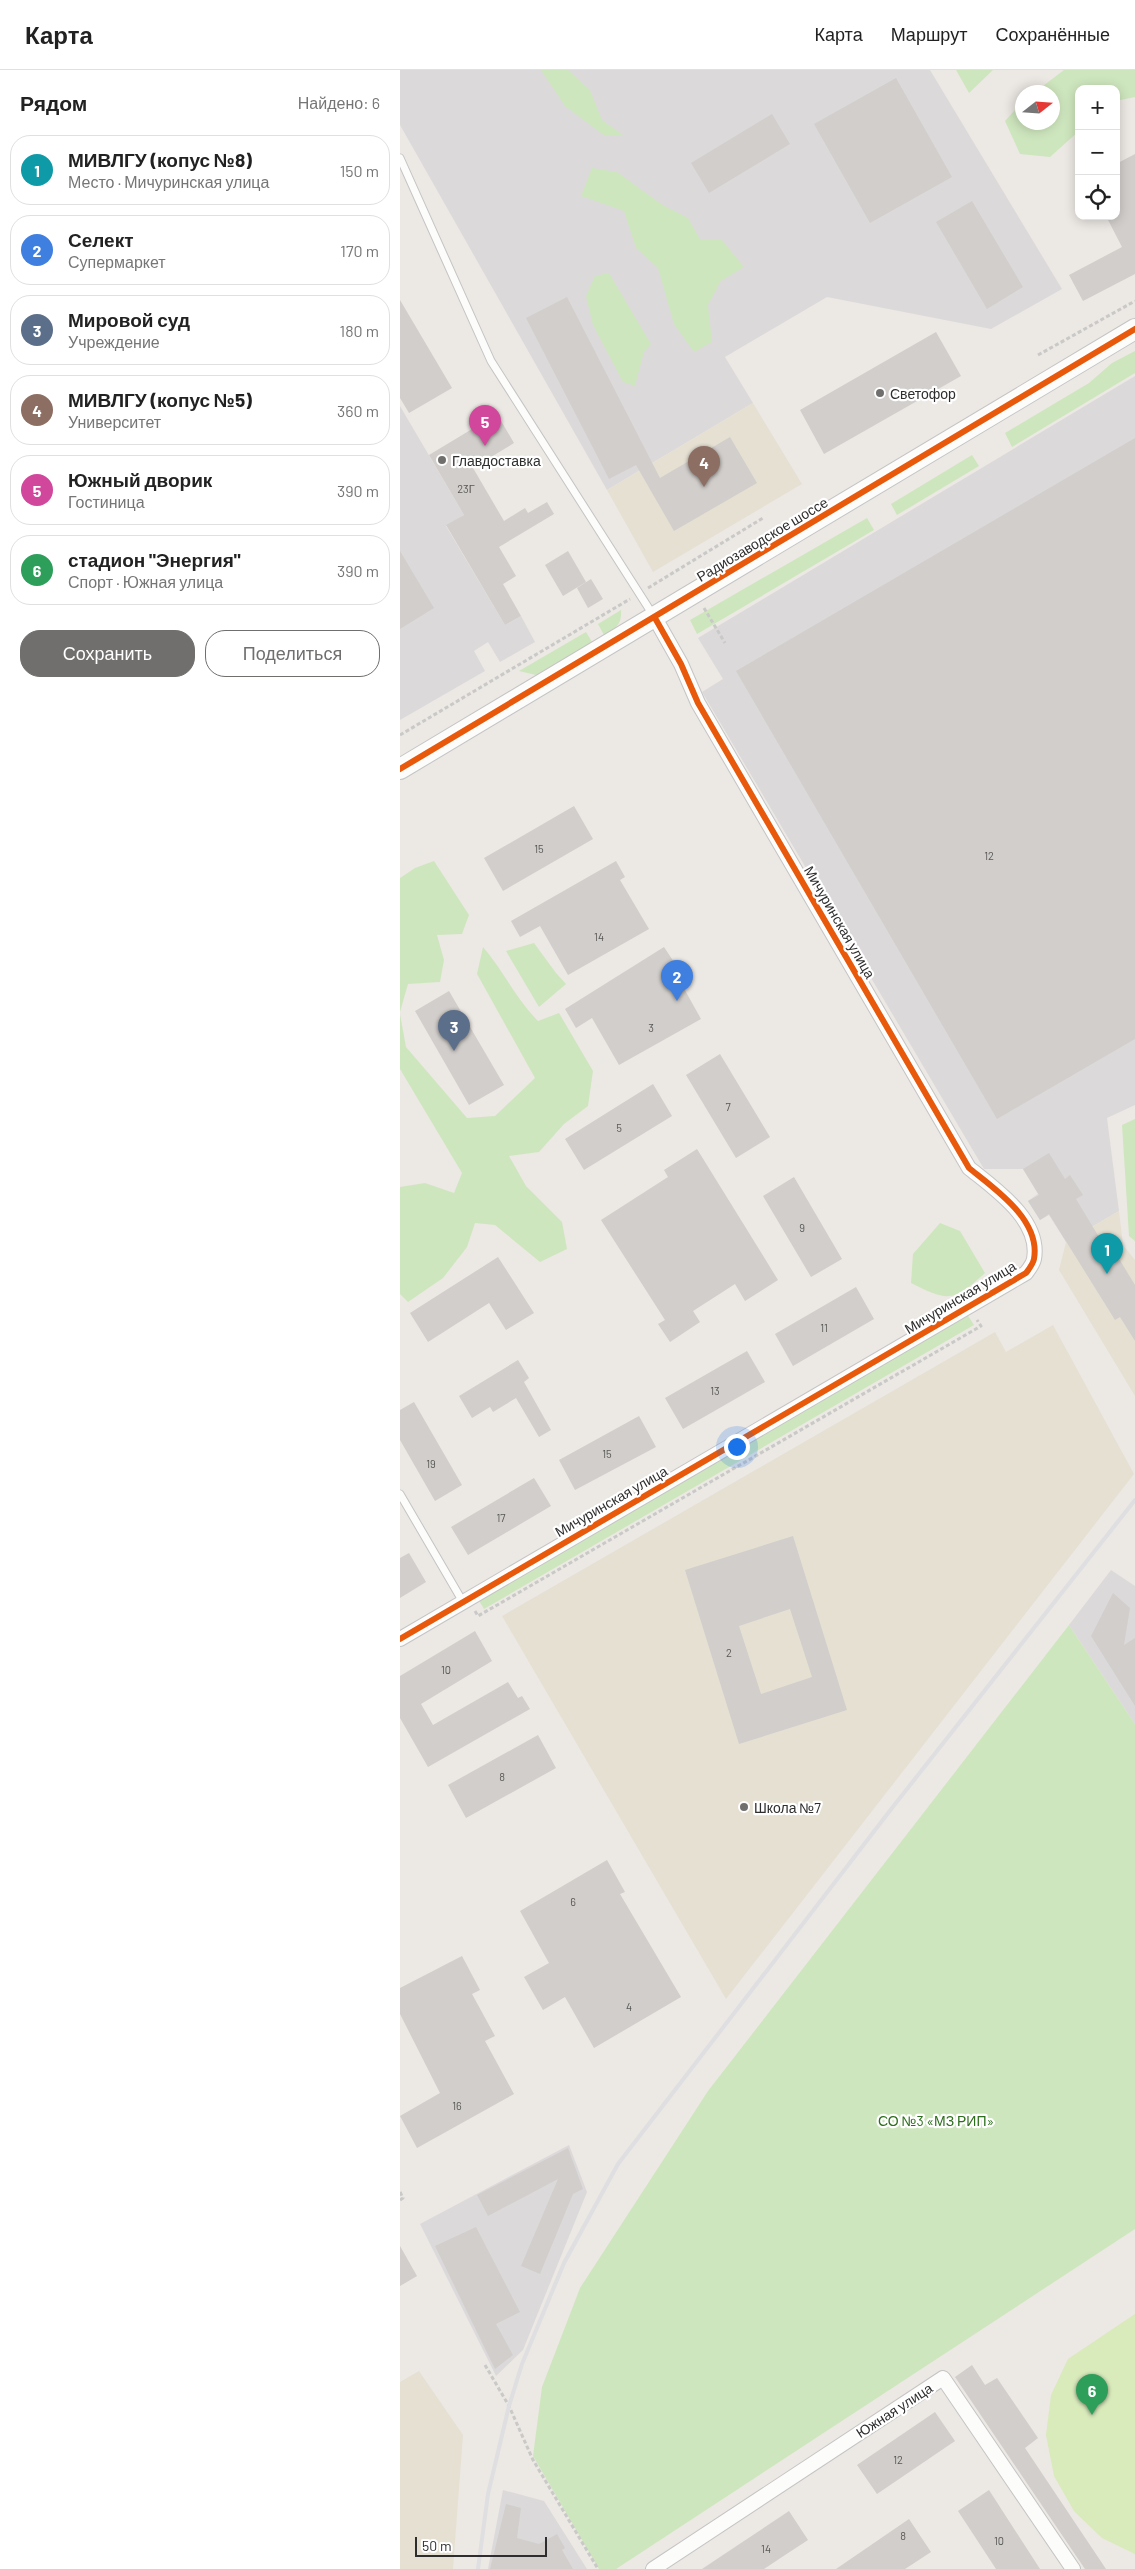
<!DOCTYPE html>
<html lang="ru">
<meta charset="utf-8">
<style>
:root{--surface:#fff;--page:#f2f2f2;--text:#222;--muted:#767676;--line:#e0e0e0;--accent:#706f6e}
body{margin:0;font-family:Barlow,sans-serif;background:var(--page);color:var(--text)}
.controls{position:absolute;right:15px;top:15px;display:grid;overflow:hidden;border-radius:10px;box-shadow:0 2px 12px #0003}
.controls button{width:45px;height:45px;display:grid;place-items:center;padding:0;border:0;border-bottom:1px solid var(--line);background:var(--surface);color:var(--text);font:25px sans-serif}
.compass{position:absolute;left:615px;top:15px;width:45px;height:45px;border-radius:50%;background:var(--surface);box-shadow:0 2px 12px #0003;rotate:73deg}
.scale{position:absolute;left:15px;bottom:12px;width:132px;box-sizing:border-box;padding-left:5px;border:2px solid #2e2e2e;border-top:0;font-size:14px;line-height:18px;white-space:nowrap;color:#2e2e2e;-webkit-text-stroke:4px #fff;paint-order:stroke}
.you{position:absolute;left:336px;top:1376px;width:18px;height:18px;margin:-12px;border:4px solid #fff;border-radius:50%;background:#1a73e8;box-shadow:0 0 0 8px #1a73e833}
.badge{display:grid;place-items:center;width:32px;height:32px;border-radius:50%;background:var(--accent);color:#fff;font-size:16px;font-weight:700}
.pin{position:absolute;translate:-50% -41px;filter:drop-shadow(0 1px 2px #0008)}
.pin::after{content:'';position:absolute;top:26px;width:18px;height:15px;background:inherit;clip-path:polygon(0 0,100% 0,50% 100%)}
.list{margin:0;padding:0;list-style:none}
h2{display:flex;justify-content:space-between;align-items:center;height:65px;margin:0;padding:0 20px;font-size:21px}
h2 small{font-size:16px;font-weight:400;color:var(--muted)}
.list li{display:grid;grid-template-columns:32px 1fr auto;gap:15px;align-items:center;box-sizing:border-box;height:70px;margin:0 10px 10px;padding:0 10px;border:1px solid var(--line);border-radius:20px}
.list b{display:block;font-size:19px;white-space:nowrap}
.list p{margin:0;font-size:16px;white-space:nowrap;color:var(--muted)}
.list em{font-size:16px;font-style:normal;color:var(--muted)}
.actions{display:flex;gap:10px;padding:15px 20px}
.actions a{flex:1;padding:11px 0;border:1px solid var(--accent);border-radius:20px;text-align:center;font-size:18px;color:var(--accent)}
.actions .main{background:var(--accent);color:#fff}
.icon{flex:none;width:28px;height:28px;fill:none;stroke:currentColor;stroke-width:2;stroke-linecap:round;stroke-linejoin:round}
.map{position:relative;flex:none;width:735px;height:2499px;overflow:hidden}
header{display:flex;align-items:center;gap:30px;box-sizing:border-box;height:70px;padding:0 25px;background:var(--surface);border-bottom:1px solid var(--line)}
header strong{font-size:24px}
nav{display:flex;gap:28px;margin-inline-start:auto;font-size:18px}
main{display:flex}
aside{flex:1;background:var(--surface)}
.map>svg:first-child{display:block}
.industrial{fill:#dcd9db}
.education{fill:#e6e0d3}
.green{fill:#cee6be}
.pitch{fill:#d9eabb}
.building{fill:#d1cecb;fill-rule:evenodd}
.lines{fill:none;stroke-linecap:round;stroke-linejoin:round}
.lane-casing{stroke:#c5c4c5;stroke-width:9}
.street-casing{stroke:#c5c4c5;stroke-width:16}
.secondary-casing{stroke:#c5c4c5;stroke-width:22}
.path{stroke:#c9c9c8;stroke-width:3;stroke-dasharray:4 2.5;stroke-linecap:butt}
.lane{stroke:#fcfcfb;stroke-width:7}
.street{stroke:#fcfcfb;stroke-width:14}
.secondary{stroke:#fcfcfb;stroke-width:20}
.rail{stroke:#dfdfe1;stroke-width:4}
.cycleway-casing{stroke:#fff;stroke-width:9}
.cycleway{stroke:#e8590c;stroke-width:6}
.poi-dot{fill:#706f6e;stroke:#fff;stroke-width:2}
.labels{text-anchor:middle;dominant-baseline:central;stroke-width:4.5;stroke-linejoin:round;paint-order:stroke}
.number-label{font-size:11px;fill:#585857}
.poi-label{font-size:14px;fill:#2e2e2e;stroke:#fff;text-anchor:start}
.street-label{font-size:14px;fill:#2e2e2e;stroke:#fff}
.park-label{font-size:14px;fill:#2c6e1b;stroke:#fff}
</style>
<header>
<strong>Карта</strong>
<nav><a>Карта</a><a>Маршрут</a><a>Сохранённые</a></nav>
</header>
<main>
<aside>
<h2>Рядом<small>Найдено: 6</small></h2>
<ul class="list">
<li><span class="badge" style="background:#0f9aa8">1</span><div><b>МИВЛГУ (копус №8)</b><p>Место · Мичуринская улица</p></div><em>150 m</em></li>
<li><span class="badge" style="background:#3f7fe0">2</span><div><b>Селект</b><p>Супермаркет</p></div><em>170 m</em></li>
<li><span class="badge" style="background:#5c6f8a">3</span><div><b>Мировой суд</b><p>Учреждение</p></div><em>180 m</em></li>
<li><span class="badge" style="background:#8d6e63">4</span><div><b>МИВЛГУ (копус №5)</b><p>Университет</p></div><em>360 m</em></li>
<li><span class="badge" style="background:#d1479c">5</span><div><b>Южный дворик</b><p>Гостиница</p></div><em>390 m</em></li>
<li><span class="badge" style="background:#2e9e5b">6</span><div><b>стадион &quot;Энергия&quot;</b><p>Спорт · Южная улица</p></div><em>390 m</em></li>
</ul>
<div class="actions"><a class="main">Сохранить</a><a>Поделиться</a></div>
</aside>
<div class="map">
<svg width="735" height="2499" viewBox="0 0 735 2499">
<rect width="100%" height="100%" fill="#ece8e4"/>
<path class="industrial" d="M 0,0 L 530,0 L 662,219 L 591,259 L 427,227 L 325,287 L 353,333 L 207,420 L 0,55 Z
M 735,306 L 735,1035 L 707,1048 L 719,1141 L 666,1172 L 649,1145 L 640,1150 L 628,1131 L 638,1124 L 623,1099 L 584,1099 L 302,622 L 323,609 L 298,568 Z
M 0,336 L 64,445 L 46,456 L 105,555 L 121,546 L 135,572 L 100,592 L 88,572 L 74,581 L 85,601 L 0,650 Z
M 711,1500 L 735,1516 L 735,1654 L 669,1555 Z
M 169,2075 L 187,2122 L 123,2280 L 96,2306 L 20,2154 Z
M 103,2420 L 144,2431 L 187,2499 L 88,2499 Z"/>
<path class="education" d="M 353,333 L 402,414 L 253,502 L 207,420 Z
M 719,1141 L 723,1175 L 735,1190 L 735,1326 L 659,1200 L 666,1172 Z
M 653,1255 L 734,1404 L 326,1929 L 102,1546 L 595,1262 L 606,1282 Z
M 19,2301 L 63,2365 L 53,2499 L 0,2499 L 0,2312 Z"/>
<path class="green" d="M 141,0 L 168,0 L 190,20 L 202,50 L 223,65 L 205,66 L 165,36 Z
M 556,0 L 593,0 L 569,23 Z
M 664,0 L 735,0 L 735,27 L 716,31 L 716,19 L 679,19 L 679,61 L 650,87 L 620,84 L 605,51 L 622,32 L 622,52 L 652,52 L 652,22 L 635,22 Z
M 192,98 L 217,102 L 261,134 L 288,148 L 300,169 L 322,170 L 344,197 L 321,211 L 308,235 L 312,272 L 294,282 L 274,254 L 258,198 L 236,178 L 224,141 L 181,126 Z
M 209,203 L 251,274 L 244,282 L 235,316 L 223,312 L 193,255 L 186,226 L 195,206 Z
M 735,281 L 735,303 L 612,377 L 605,363 L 689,313 L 712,293 Z
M 572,385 L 579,396 L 497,445 L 491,434 Z
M 467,448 L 474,460 L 297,564 L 290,550 Z
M 221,540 C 222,555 216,558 204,565 L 198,554 Z
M 186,562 L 192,572 L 136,605 L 119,601 Z
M 34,791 L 69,845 L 62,864 L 37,865 L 44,890 L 40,912 L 8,914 L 0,942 L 0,808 L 15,798 Z
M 134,873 L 156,903 L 166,914 L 139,937 L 106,881 Z
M 83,877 C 103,900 116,929 138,951 L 159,943 L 193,1001 L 188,1036 L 164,1054 L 139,1082 L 109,1086 L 126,1116 L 162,1152 L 167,1179 L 140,1192 L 95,1155 L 75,1153 L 67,1177 L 43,1208 L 8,1232 L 0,1224 L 0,1117 L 25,1113 L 54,1123 L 62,1103 L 0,999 L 0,944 L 6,977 L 67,1048 L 95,1046 L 135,1008 L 77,904 Z
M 735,1049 L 735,1171 L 729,1166 L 722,1055 Z
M 540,1153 L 560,1161 L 585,1203 C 553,1232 549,1232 511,1213 L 513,1184 Z
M 567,1244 L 574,1255 L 84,1539 L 78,1529 Z
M 669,1555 L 735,1654 L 735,2159 L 216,2499 L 199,2499 L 133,2386 L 142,2317 L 180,2218 L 308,2021 Z"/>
<path class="pitch" d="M 735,2244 L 735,2484 L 702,2468 L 674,2441 L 654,2406 L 646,2365 L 651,2325 L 668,2289 Z"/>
<path class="building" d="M 496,8 L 552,107 L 470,153 L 414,54 Z
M 372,44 L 390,74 L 309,123 L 291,93 Z
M 735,84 L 735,204 L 683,231 L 669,205 L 722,177 L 706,146 L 716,146 L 716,94 Z
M 572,131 L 623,217 L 587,239 L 536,152 Z
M 167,227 L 260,408 L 330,367 L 357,413 L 274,461 L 236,395 L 209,409 L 126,248 Z
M 0,230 L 52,318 L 9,343 L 0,328 Z
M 536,262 L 561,306 L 424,384 L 400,340 Z
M 97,344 L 114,373 L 73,398 L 104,451 L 125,438 L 128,443 L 147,432 L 154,444 L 99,477 L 116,506 L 103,514 L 121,546 L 105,555 L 46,455 L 64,445 L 29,385 Z
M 735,368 L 735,969 L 597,1049 L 336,601 Z
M 0,481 L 34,538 L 0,559 Z
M 168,481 L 186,512 L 163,526 L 145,495 Z
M 191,509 L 203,529 L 188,538 L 177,518 Z
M 174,736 L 193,769 L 103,821 L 84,788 Z
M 216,791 L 225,807 L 220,810 L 249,859 L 168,905 L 140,856 L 120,867 L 111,851 Z
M 264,877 L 276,895 L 272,897 L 301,949 L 219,995 L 192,948 L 176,958 L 165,939 Z
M 49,921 L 104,1015 L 69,1035 L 15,941 Z
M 320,984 L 370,1067 L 336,1088 L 286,1005 Z
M 253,1014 L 272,1046 L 184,1100 L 165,1069 Z
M 297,1079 L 378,1210 L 345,1231 L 335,1214 L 293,1241 L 300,1252 L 270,1272 L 258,1254 L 265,1250 L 201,1150 L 268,1107 L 264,1100 Z
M 649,1083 L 665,1109 L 670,1105 L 683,1125 L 676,1129 L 705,1177 L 710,1174 L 735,1215 L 735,1271 L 720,1247 L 715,1250 L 649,1144 L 640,1150 L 628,1131 L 639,1125 L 623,1099 Z
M 394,1107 L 442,1189 L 411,1207 L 363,1126 Z
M 98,1187 L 134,1243 L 106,1260 L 89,1233 L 28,1272 L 10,1243 Z
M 456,1217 L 474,1249 L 393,1296 L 375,1264 Z
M 347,1281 L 365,1312 L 283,1359 L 265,1328 Z
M 118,1290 L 129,1308 L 124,1312 L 151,1360 L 139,1367 L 116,1328 L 93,1342 L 90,1337 L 72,1348 L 59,1326 Z
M 14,1332 L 62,1415 L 35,1431 L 0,1370 L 0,1340 Z
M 239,1346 L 256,1377 L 175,1420 L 159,1390 Z
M 134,1408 L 151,1436 L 68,1485 L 51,1457 Z
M 393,1466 L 447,1640 L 339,1674 L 285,1500 ZM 390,1539 L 412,1607 L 361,1624 L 339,1556 Z
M 9,1483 L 26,1512 L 0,1528 L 0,1488 Z
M 713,1523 L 730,1538 L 724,1575 L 735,1568 L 735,1636 L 691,1566 Z
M 75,1561 L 92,1591 L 21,1634 L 33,1655 L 108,1612 L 118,1628 L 122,1626 L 130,1639 L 28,1697 L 0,1648 L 0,1606 Z
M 138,1665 L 156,1698 L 66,1748 L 48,1715 Z
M 207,1790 L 225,1822 L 220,1824 L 281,1927 L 194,1978 L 165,1927 L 143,1940 L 124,1907 L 149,1893 L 120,1841 Z
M 62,1886 L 80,1920 L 72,1924 L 95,1966 L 85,1971 L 114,2024 L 17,2078 L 0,2046 L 40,2023 L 0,1944 L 0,1918 Z
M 168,2078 L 183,2119 L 173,2124 L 140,2204 L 121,2196 L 158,2109 L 88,2146 L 77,2125 Z
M 76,2157 L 120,2242 L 96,2254 L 113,2285 L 95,2299 L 35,2176 Z
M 0,2176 L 17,2206 L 0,2216 Z
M 572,2295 L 585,2315 L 597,2308 L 638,2368 L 625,2378 L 706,2499 L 685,2499 L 555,2307 Z
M 535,2342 L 555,2371 L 477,2424 L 457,2395 Z
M 589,2420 L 640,2499 L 596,2499 L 558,2441 Z
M 106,2434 L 121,2438 L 117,2468 L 139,2474 L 157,2464 L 165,2478 L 162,2480 L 173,2499 L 90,2499 Z
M 389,2441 L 408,2470 L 385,2485 L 364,2499 L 302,2499 Z
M 509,2449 L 531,2482 L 505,2499 L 436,2499 Z"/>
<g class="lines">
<g class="lane-casing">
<path id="lane" d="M 0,88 L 91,291 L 253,545
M 0,1424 L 63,1532"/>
</g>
<g class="street-casing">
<path id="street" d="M 0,1569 L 626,1203 C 629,1199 633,1194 634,1189 C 641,1150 595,1119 569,1098 L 298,633 L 281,594 L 255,548
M 253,2499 L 543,2308 L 673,2499"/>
</g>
<g class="secondary-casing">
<path id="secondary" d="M 0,699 L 735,259"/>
</g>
<path class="path" d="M 638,285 L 735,231
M 248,518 L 363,448
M 304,538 L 325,573
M 0,665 L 230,529
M 75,1541 L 78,1546 L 581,1256 L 577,1250
M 0,2122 L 3,2128 L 0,2130
M 85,2295 L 109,2336 L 133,2390 L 198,2499"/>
<use href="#lane" class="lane"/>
<use href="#street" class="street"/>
<use href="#secondary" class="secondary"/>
<path class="rail" d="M 78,2499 L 88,2424 L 109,2336 L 122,2294 L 164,2193 L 218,2094 L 492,1738 L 735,1430"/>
<g class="cycleway-casing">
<path id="cycleway" d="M 0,699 L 735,259
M 0,1569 L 626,1203 C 629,1199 633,1194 634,1189 C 641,1150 595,1119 569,1098 L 298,633 L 281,594 L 255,548"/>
</g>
<use href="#cycleway" class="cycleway"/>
</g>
<g class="poi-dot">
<circle cx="480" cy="323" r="5"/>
<circle cx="42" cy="390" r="5"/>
<circle cx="344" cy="1737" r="5"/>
</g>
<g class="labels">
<g class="number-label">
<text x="66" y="418">23Г</text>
<text x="139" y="778">15</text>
<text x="589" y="785">12</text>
<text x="199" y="866">14</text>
<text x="251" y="957">3</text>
<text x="328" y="1036">7</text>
<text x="219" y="1057">5</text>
<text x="402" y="1157">9</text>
<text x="424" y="1257">11</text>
<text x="315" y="1320">13</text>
<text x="207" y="1383">15</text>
<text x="31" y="1393">19</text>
<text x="101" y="1447">17</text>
<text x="329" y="1582">2</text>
<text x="46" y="1599">10</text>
<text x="102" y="1706">8</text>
<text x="173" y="1831">6</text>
<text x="229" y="1936">4</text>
<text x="57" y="2035">16</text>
<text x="498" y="2389">12</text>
<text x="503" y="2465">8</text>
<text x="599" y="2470">10</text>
<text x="366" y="2478">14</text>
</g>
<g class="poi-label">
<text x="490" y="323">Светофор</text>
<text x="52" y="390">Главдоставка</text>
<text x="354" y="1737">Школа №7</text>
</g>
<g class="street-label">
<text transform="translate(362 469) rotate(-31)">Радиозаводское шоссе</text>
<text transform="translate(440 852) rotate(60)">Мичуринская улица</text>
<text transform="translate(560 1227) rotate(-31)">Мичуринская улица</text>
<text transform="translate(211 1431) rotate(-30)">Мичуринская улица</text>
<text transform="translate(494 2340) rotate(-33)">Южная улица</text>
</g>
<g class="park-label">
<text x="536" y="2050">СО №3 «МЗ РИП»</text>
</g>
</g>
</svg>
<div class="controls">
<button>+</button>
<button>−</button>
<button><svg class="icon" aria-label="locate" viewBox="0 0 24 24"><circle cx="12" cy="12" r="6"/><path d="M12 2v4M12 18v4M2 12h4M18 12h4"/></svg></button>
</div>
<svg class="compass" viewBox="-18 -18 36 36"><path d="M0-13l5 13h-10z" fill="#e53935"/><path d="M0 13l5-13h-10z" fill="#767676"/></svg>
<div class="scale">50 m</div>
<div class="you"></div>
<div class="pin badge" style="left:707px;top:1204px;background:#0f9aa8">1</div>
<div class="pin badge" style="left:277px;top:931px;background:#3f7fe0">2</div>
<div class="pin badge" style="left:54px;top:981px;background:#5c6f8a">3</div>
<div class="pin badge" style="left:304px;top:417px;background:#8d6e63">4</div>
<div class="pin badge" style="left:85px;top:376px;background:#d1479c">5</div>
<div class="pin badge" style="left:692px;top:2345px;background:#2e9e5b">6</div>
</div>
</main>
